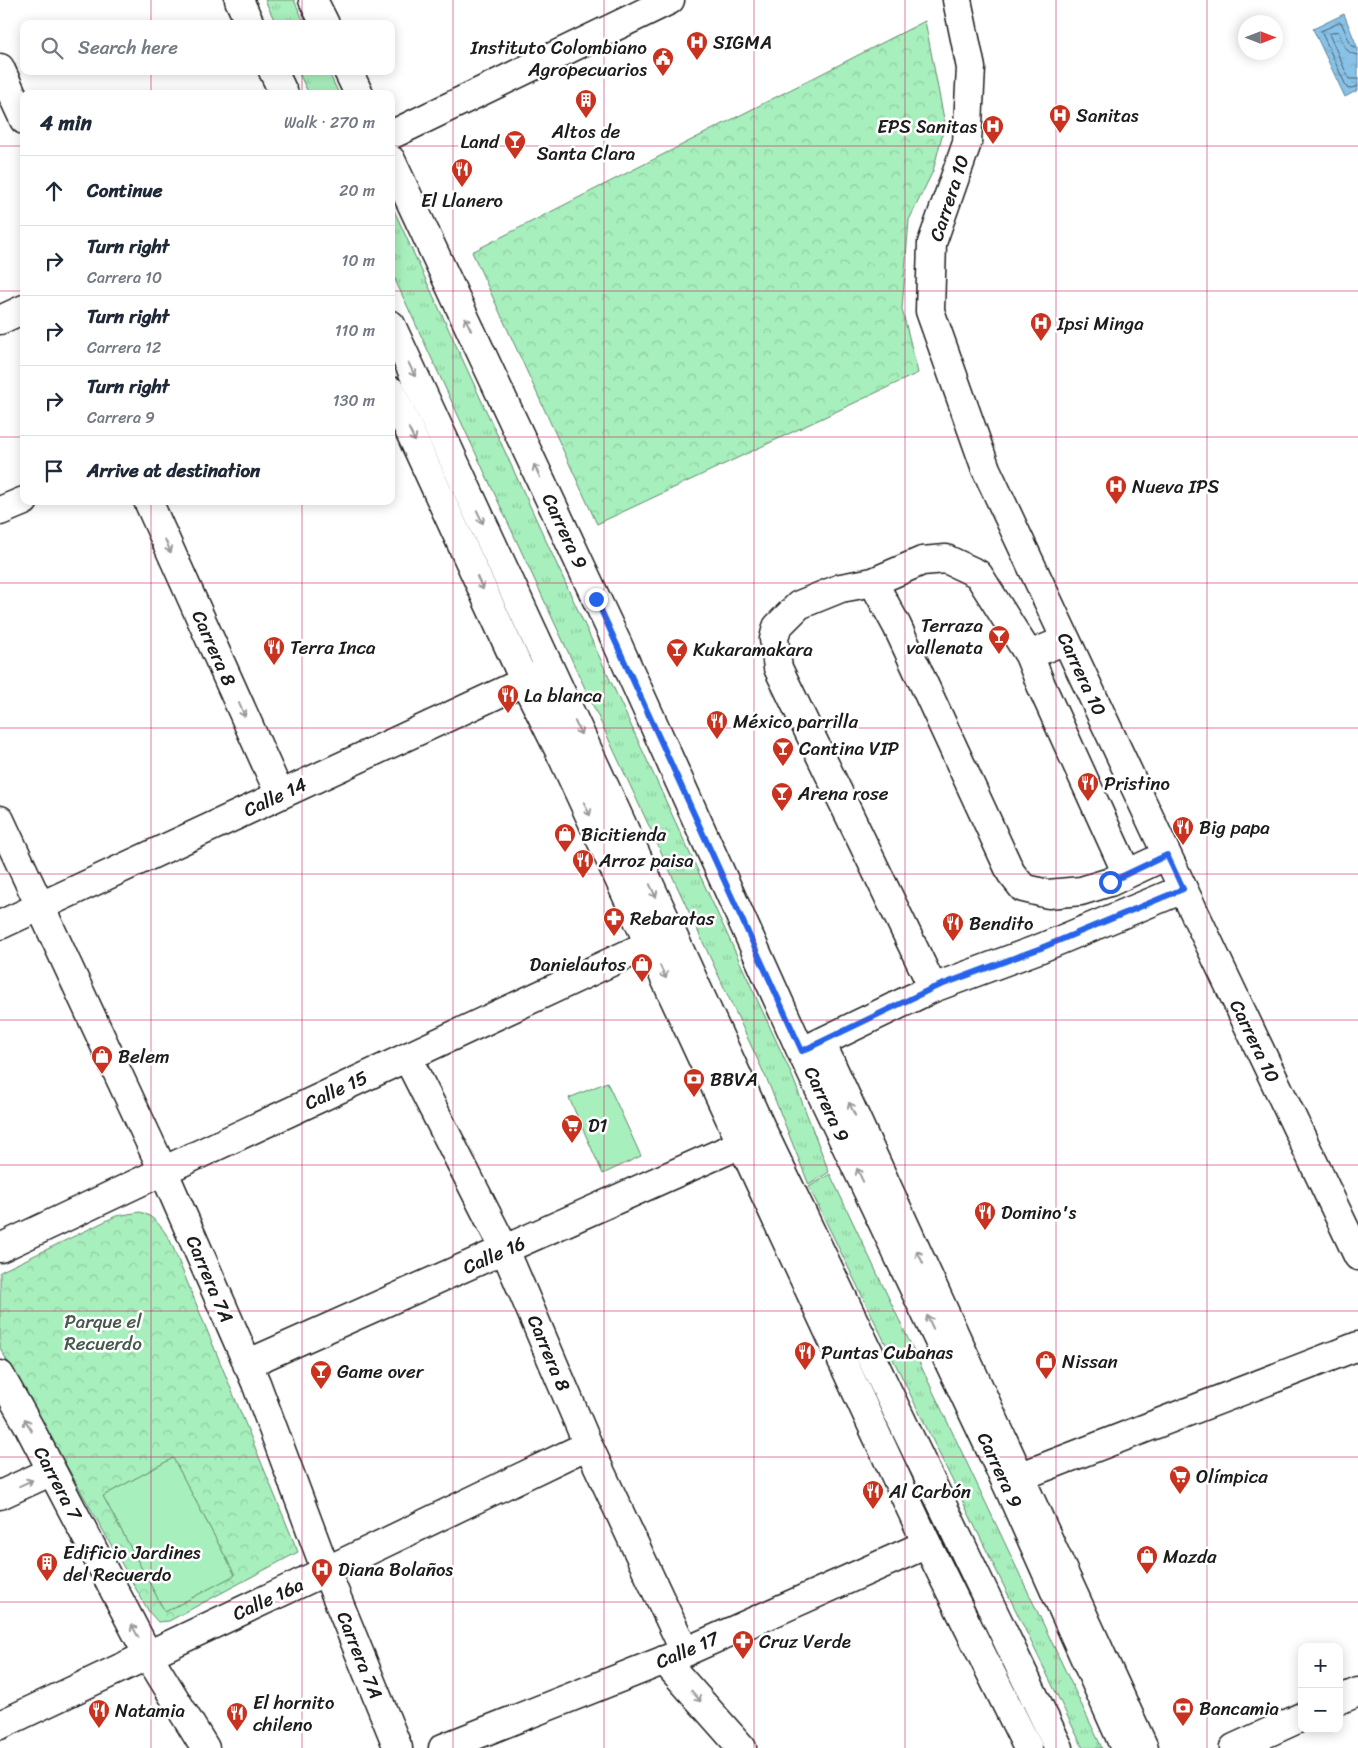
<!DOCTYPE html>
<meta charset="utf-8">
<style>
:root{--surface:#fff;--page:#f6f6f7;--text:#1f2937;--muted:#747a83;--line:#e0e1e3}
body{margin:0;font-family:Sriracha,sans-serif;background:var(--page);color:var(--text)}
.controls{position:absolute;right:15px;bottom:15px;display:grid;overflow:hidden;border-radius:10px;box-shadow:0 2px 12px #0003}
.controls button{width:45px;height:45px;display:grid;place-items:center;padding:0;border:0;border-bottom:1px solid var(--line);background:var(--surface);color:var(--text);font:25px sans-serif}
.compass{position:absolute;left:1238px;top:15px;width:45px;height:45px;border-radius:50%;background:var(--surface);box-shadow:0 2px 12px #0003;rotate:90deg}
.stop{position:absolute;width:15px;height:15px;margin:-11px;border:4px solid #2563eb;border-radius:50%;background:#fff}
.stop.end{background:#2563eb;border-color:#fff;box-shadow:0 1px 5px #0008}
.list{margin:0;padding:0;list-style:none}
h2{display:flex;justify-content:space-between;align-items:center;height:65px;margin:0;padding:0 20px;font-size:21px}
h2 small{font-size:16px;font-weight:400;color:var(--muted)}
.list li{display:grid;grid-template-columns:32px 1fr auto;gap:15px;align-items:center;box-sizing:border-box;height:70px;padding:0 20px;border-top:1px solid var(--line)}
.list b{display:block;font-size:19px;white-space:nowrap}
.list p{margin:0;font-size:16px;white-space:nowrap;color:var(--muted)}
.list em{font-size:16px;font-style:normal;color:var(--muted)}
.icon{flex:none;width:28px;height:28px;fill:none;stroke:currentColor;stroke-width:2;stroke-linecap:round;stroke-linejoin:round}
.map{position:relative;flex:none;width:1358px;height:1748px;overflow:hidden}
.search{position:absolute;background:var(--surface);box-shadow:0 2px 12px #0003;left:20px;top:20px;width:375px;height:55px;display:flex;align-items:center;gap:12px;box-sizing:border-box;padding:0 18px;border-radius:10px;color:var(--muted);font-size:19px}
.panel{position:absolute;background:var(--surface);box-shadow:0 2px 12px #0003;left:20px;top:90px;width:375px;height:415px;border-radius:10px}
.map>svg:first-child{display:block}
.grass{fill:url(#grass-tufts);stroke:#62866c}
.park{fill:url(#park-crowns);stroke:#62866c}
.garden{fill:#a7efbc;stroke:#62866c}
.water{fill:url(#water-ripples);stroke:#5d8096}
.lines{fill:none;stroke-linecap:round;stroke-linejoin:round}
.shore{stroke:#485e6d;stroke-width:1}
.street-casing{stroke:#1c1c1c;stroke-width:31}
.secondary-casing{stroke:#1c1c1c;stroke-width:31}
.primary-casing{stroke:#1c1c1c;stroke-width:31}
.street{stroke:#fff;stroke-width:28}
.secondary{stroke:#fff;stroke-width:28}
.primary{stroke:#fff;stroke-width:28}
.oneway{stroke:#999}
.route{stroke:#2563eb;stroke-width:6}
.grid{fill:none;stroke:#c2185b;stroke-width:1;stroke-opacity:0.55}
.labels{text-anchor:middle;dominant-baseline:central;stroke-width:5;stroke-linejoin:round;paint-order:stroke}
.poi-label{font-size:19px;fill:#1c1c1c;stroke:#fff;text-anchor:start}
.street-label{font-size:19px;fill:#1c1c1c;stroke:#fff}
.park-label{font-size:19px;fill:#465b4c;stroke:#fff}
</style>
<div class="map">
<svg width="1358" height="1748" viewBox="0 0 1358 1748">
<defs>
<pattern id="grass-tufts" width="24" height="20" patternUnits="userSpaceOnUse" patternTransform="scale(1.25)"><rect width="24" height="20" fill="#a7efbc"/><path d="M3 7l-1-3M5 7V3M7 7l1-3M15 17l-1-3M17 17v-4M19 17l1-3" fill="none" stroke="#8fcca1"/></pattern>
<pattern id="park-crowns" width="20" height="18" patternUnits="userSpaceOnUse" patternTransform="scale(1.25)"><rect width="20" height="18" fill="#a7efbc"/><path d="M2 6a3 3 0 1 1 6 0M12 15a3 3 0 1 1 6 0" fill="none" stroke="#8fcca1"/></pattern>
<pattern id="water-ripples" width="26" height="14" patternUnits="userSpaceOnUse" patternTransform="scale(1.25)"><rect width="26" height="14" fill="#89c2e7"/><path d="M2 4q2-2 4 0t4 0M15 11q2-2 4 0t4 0" fill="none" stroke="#76a6c6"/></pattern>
</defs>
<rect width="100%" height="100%" fill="#fff"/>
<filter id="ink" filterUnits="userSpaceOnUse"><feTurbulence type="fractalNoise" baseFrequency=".02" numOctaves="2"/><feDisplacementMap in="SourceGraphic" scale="10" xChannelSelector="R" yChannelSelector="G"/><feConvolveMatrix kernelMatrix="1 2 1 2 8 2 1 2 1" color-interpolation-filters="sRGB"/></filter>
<g filter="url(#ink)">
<path class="grass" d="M 265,0 L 294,0 L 305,24 L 276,24 Z
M 298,71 L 328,71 L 339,94 L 309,94 Z
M 391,204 L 791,1073 L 829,1172 L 809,1185 L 768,1082 L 391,271 Z
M 830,1174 L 1102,1748 L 1083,1748 L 809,1187 Z"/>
<path class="park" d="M 925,21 L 945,124 L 933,171 L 909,220 L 902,309 L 918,373 L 597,524 L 472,252 Z
M 140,1212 C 155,1216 162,1228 170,1240 L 298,1552 L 169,1621 L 158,1622 L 149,1612 L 0,1348 L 0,1272 L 116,1216 Z"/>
<path class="garden" d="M 607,1082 L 641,1156 L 603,1174 L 569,1098 Z
M 173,1458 L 235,1575 L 165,1612 L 103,1496 Z"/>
<path class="water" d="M 1344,14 L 1358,49 L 1358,90 L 1345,97 L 1313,29 Z"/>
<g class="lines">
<path class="shore" d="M 1358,48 L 1351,45 L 1341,22 L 1321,31 L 1347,88 L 1349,89 L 1358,86
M 1358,55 C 1344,54 1343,41 1338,31 L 1329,34 L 1349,79 L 1358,79"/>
<g class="street-casing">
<path id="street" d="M 957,0 L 971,68 L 967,143 L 932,243 L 930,311 L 986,469 L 1167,855 L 1358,1256
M 0,68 L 24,120
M 391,135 L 670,0
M 0,320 L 24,309
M 148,501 L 280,795
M 0,511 L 24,501
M 873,582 L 922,561 L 946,559 L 978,574 L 1029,655
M 1066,640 L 1029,655 L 1041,685 L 1127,874
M 0,820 L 166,1177 L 256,1383 L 326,1571 L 398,1748
M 0,925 L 547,671
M 933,988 L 778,668 L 774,639 L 777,627 L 799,605 L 841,588 L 873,582 L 897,626 L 1011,873 L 1023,888 L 1048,894 L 1081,891 L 1110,882 L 1167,855
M 821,1042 L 1144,1748
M 805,1050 L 933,988 L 1041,948 L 1183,889
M 407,1057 L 505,1250 L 588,1445 L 685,1652
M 0,1248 L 163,1171 L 671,934
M 247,1364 L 741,1144
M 0,1375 L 28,1425 L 148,1655 L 205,1748
M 1006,1482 L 1358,1346
M 0,1495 L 52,1471
M 664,1660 L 742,1748
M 1339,1700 L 1358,1692
M 0,1725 L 326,1571 L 588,1445
M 443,1748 L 685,1652 L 927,1544
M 1234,1748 L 1302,1717"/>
</g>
<g class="secondary-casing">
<path id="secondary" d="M 391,391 L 525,682 L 562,756 L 927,1544 L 1028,1748"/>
</g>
<g class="primary-casing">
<path id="primary" d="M 239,0 L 250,24
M 313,0 L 325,24
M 273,71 L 284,94
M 348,71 L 359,94
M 391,160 L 617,643 L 801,1051 L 1006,1482 L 1125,1748
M 391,325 L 609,796 L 763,1132 L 1059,1748
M 562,756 L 603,790"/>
</g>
<use href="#street" class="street"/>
<use href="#secondary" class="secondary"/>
<use href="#primary" class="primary"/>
</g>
<defs><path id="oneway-shaft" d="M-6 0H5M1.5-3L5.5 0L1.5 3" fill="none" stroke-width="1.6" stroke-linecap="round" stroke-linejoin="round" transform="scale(1.25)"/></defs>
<g class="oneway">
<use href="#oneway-shaft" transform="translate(468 324) rotate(-115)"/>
<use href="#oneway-shaft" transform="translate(412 370) rotate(65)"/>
<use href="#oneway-shaft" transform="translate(412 435) rotate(65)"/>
<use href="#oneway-shaft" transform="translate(537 471) rotate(-115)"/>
<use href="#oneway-shaft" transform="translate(480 517) rotate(65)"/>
<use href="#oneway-shaft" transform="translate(168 546) rotate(66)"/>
<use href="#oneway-shaft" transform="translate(480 583) rotate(65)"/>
<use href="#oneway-shaft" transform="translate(242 710) rotate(66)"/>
<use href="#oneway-shaft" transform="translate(578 728) rotate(65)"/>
<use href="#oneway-shaft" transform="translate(587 809) rotate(65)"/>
<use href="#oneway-shaft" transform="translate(653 891) rotate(65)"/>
<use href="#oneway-shaft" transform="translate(663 972) rotate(65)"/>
<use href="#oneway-shaft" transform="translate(852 1109) rotate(-115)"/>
<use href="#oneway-shaft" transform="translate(860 1175) rotate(-115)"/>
<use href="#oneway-shaft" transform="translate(920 1257) rotate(-115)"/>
<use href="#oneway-shaft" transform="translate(930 1322) rotate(-115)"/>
<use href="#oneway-shaft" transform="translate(28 1425) rotate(-118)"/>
<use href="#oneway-shaft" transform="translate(26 1483) rotate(-24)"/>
<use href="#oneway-shaft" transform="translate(135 1631) rotate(-118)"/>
<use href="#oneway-shaft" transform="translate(696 1696) rotate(49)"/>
</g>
</g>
<g class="lines" filter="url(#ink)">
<path class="route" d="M 596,599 L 802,1051 L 933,988 L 1041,948 L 1183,889 L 1167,855 L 1110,882"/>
</g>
<path class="grid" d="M 151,0 L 151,24M 302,0 L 302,24M 453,0 L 453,1748M 604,0 L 604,1748M 754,0 L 754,1748M 905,0 L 905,1748M 1056,0 L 1056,1748M 1207,0 L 1207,1748M 151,71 L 151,94M 302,71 L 302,94M 0,146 L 24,146M 391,146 L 1358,146M 0,291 L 24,291M 391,291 L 1358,291M 0,437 L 24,437M 391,437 L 1358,437M 151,501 L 151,1748M 302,501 L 302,1748M 0,583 L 1358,583M 0,728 L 1358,728M 0,874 L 1358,874M 0,1020 L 1358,1020M 0,1165 L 1358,1165M 0,1311 L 1358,1311M 0,1457 L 1358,1457M 0,1602 L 1358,1602"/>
<defs>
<g id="hospital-pin" transform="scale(1.125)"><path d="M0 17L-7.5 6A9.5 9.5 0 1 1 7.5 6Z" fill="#c8321e" stroke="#fff"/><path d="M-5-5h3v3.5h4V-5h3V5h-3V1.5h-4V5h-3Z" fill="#fff"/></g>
<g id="civic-pin" transform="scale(1.125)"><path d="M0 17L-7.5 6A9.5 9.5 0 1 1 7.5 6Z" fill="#c8321e" stroke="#fff"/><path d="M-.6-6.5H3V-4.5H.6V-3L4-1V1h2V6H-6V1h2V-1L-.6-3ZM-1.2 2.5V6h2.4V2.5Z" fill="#fff"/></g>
<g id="building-pin" transform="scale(1.125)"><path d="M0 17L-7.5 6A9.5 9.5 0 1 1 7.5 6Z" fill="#c8321e" stroke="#fff"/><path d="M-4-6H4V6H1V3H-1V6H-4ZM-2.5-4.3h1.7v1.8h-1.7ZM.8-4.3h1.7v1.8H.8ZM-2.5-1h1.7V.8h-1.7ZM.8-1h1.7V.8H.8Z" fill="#fff"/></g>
<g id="bar-pin" transform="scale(1.125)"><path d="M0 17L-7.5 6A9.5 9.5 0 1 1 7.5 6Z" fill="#c8321e" stroke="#fff"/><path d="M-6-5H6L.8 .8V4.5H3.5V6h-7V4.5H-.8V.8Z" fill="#fff"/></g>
<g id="restaurant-pin" transform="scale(1.125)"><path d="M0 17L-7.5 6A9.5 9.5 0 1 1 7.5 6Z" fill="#c8321e" stroke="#fff"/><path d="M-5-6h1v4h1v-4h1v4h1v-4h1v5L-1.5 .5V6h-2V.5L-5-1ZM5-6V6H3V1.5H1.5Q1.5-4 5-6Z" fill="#fff"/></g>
<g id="shop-pin" transform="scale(1.125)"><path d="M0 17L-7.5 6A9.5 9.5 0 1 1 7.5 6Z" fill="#c8321e" stroke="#fff"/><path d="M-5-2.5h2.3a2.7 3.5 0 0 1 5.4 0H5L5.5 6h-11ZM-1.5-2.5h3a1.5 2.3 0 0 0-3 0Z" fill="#fff"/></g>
<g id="pharmacy-pin" transform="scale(1.125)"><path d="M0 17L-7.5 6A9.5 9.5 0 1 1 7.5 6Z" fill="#c8321e" stroke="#fff"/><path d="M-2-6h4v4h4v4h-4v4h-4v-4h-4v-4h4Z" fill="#fff"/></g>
<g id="bank-pin" transform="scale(1.125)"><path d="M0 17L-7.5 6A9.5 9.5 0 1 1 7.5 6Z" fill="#c8321e" stroke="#fff"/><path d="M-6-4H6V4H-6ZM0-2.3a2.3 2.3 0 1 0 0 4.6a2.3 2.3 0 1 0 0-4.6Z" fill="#fff"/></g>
<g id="supermarket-pin" transform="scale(1.125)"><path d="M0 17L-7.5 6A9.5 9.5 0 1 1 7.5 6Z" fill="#c8321e" stroke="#fff"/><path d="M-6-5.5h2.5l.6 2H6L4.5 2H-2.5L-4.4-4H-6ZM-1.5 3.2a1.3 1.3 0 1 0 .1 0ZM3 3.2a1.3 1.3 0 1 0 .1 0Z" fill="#fff"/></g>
</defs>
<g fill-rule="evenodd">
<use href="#hospital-pin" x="697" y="42"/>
<use href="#civic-pin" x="663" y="58"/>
<use href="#building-pin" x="586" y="100"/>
<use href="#hospital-pin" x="1060" y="115"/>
<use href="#hospital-pin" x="993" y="126"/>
<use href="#bar-pin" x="515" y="141"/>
<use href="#restaurant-pin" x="462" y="169"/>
<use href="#hospital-pin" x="1041" y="323"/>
<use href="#hospital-pin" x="1116" y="486"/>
<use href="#bar-pin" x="999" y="636"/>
<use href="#restaurant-pin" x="274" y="647"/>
<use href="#bar-pin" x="677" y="649"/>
<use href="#restaurant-pin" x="508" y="695"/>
<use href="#restaurant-pin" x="717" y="721"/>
<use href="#bar-pin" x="783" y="748"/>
<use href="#restaurant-pin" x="1088" y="783"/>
<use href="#bar-pin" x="782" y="793"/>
<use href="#restaurant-pin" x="1183" y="827"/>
<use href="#shop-pin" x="565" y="834"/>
<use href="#restaurant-pin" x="583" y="860"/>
<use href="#pharmacy-pin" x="614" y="918"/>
<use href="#restaurant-pin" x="953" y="923"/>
<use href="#shop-pin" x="642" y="964"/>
<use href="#shop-pin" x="102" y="1056"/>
<use href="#bank-pin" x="694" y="1079"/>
<use href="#supermarket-pin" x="572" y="1125"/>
<use href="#restaurant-pin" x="985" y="1212"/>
<use href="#restaurant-pin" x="805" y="1352"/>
<use href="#shop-pin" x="1046" y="1361"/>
<use href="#bar-pin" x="321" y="1371"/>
<use href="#supermarket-pin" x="1180" y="1476"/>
<use href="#restaurant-pin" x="873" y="1491"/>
<use href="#shop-pin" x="1147" y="1556"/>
<use href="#building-pin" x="47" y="1563"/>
<use href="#hospital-pin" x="322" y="1569"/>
<use href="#pharmacy-pin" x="743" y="1641"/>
<use href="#bank-pin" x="1183" y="1708"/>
<use href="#restaurant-pin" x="99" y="1710"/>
<use href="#restaurant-pin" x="237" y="1713"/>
</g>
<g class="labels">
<g class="poi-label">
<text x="713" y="42">SIGMA</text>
<text x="647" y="47" text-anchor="end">Instituto Colombiano<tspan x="647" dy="22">Agropecuarios</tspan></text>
<text x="1076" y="115">Sanitas</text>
<text x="977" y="126" text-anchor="end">EPS Sanitas</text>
<text x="586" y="131" text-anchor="middle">Altos de<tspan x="586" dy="22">Santa Clara</tspan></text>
<text x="499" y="141" text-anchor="end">Land</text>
<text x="462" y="200" text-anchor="middle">El Llanero</text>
<text x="1057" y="323">Ipsi Minga</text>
<text x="1132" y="486">Nueva IPS</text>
<text x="983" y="625" text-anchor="end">Terraza<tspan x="983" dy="22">vallenata</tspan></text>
<text x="290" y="647">Terra Inca</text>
<text x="693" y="649">Kukaramakara</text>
<text x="524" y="695">La blanca</text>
<text x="733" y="721">México parrilla</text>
<text x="799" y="748">Cantina VIP</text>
<text x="1104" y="783">Pristino</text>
<text x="798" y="793">Arena rose</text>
<text x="1199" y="827">Big papa</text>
<text x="581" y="834">Bicitienda</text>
<text x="599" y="860">Arroz paisa</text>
<text x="630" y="918">Rebaratas</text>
<text x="969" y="923">Bendito</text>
<text x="626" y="964" text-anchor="end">Danielautos</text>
<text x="118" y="1056">Belem</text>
<text x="710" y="1079">BBVA</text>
<text x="588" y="1125">D1</text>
<text x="1001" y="1212">Domino's</text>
<text x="821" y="1352">Puntas Cubanas</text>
<text x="1062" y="1361">Nissan</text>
<text x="337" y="1371">Game over</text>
<text x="1196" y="1476">Olímpica</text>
<text x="889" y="1491">Al Carbón</text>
<text x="63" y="1552">Edificio Jardines<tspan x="63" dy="22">del Recuerdo</tspan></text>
<text x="1163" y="1556">Mazda</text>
<text x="338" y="1569">Diana Bolaños</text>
<text x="759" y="1641">Cruz Verde</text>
<text x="253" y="1702">El hornito<tspan x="253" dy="22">chileno</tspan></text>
<text x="1199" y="1708">Bancamia</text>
<text x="115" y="1710">Natamia</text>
</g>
<g class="street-label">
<text transform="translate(949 198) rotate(-72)">Carrera 10</text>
<text transform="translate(565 531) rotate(65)">Carrera 9</text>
<text transform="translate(214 648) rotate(66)">Carrera 8</text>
<text transform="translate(1082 674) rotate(65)">Carrera 10</text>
<text transform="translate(275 797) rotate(-25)">Calle 14</text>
<text transform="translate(1255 1041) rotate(64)">Carrera 10</text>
<text transform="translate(336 1090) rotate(-25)">Calle 15</text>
<text transform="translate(827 1104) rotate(65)">Carrera 9</text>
<text transform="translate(494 1255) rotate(-24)">Calle 16</text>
<text transform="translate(210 1279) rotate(67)">Carrera 7A</text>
<text transform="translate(549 1353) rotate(67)">Carrera 8</text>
<text transform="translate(1000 1470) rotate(65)">Carrera 9</text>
<text transform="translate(58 1483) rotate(62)">Carrera 7</text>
<text transform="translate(268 1599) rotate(-25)">Calle 16a</text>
<text transform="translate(687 1650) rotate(-23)">Calle 17</text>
<text transform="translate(360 1655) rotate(68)">Carrera 7A</text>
</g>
<g class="park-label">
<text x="103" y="1321">Parque el<tspan x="103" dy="22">Recuerdo</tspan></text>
</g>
</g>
</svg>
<div class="controls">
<button>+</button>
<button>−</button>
</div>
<svg class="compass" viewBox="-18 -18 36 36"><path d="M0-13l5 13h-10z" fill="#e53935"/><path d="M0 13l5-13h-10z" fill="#747a83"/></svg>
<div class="stop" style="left:1110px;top:882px"></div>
<div class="stop end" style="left:596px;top:599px"></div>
<div class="search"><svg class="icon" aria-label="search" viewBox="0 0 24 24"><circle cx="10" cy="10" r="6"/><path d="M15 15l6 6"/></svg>Search here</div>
<section class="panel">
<h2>4 min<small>Walk · 270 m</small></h2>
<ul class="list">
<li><svg class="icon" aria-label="ahead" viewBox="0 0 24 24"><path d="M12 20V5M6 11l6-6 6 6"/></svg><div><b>Continue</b></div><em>20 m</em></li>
<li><svg class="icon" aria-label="right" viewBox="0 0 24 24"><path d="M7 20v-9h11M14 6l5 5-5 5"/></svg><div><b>Turn right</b><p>Carrera 10</p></div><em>10 m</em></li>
<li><svg class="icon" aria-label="right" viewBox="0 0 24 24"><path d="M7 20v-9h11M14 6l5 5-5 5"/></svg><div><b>Turn right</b><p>Carrera 12</p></div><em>110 m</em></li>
<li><svg class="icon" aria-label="right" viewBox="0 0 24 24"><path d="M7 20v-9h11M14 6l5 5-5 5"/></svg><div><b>Turn right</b><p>Carrera 9</p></div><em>130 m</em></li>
<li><svg class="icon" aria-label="arrive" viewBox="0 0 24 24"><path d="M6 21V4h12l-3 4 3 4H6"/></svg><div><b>Arrive at destination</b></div></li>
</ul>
</section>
</div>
